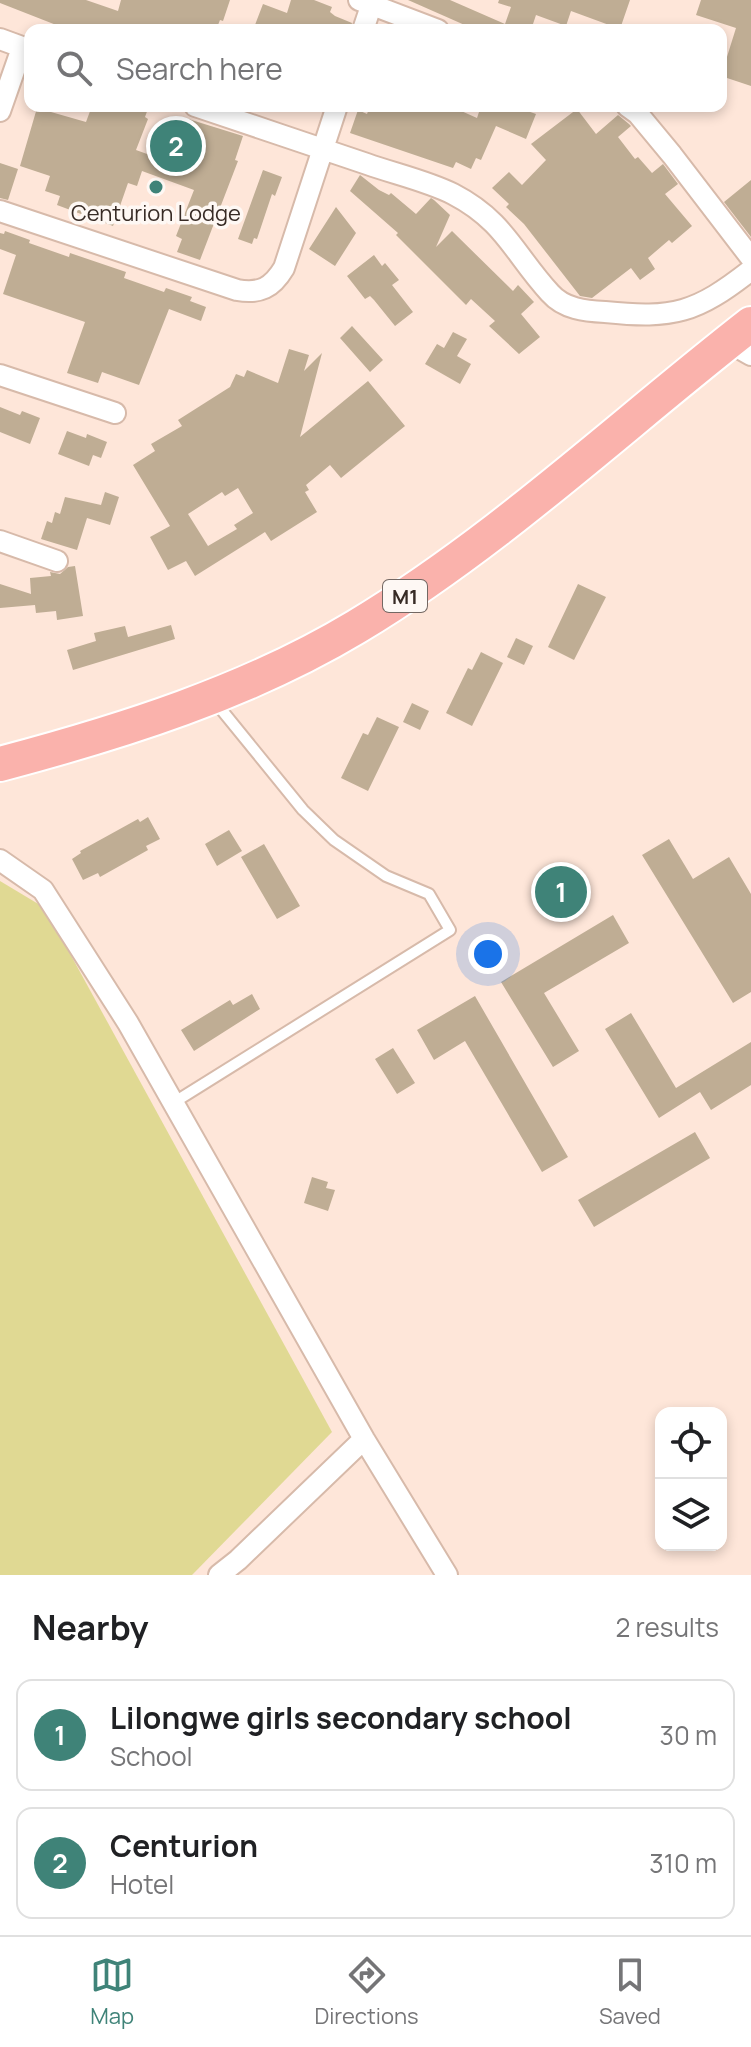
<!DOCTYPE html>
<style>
:root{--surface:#fff;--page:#f2f2f2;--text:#202124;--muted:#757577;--line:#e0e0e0;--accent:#3f8378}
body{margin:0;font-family:Manrope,sans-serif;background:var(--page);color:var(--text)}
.controls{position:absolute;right:24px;bottom:24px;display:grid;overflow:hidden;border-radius:16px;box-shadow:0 4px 12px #0003}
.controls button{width:72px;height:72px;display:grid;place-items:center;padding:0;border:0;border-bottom:2px solid var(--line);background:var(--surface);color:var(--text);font:40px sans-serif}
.you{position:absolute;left:488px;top:954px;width:28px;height:28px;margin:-20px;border:6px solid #fff;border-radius:50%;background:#1a73e8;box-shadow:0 0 0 12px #1a73e833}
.badge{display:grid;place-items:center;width:52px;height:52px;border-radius:50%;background:var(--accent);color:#fff;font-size:26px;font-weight:700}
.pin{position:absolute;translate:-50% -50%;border:4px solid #fff;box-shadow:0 2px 8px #0006}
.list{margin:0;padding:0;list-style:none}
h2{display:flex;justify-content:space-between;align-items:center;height:104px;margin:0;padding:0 32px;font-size:34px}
h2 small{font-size:26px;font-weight:400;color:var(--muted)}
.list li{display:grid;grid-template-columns:52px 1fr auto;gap:24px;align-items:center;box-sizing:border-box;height:112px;margin:0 16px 16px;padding:0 16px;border:2px solid var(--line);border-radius:16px}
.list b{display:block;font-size:30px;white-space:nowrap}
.list p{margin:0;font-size:26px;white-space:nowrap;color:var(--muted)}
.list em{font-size:26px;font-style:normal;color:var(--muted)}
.icon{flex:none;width:44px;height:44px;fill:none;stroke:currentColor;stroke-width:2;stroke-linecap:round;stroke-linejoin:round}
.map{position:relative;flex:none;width:751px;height:1575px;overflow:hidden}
.search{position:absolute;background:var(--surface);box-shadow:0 4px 12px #0003;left:24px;right:24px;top:24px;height:88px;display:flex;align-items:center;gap:20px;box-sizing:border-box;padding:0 28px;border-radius:16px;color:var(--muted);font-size:30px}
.sheet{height:360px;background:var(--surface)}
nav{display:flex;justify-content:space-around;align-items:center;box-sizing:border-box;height:112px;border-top:2px solid var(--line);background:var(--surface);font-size:22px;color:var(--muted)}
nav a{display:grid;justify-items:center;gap:4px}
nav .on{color:var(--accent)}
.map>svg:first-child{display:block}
.green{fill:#e0d993}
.building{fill:#bfad94;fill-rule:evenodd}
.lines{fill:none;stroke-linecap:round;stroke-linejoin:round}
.service-casing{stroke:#d7baaa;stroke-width:14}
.minor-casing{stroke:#d7baaa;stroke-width:24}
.trunk-casing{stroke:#fff;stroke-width:38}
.service{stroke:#fff;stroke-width:10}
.minor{stroke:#fff;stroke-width:20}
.trunk{stroke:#fab2ac;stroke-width:34}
.poi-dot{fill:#3f8378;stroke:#fef8f4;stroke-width:3}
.labels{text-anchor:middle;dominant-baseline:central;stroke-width:7;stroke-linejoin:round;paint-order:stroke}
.shield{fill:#fef8f4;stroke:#736863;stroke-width:2}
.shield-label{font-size:20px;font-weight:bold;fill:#372b25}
.poi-label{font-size:22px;fill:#372b25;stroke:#fef8f4}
</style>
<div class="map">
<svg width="751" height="1575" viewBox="0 0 751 1575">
<rect width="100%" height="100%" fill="#fee6d9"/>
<path class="green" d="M 0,881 L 45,908 L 332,1432 L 192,1575 L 0,1575 Z"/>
<path class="building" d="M 0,0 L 86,0 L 118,11 L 121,0 L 230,0 L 223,21 L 220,20 L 216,30 L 69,30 L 0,3 Z
M 291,0 L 314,0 L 332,7 L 330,12 L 335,16 L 352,23 L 350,30 L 253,30 L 263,4 L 287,13 Z
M 408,0 L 450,0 L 505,24 L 511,7 L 498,3 L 499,0 L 630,0 L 620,29 L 571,11 L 566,26 L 536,15 L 531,30 L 476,30 Z
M 701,0 L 751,0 L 751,86 L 721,76 L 736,28 L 696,15 Z
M 92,106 L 107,106 L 120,111 L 121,106 L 149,106 L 145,117 L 148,119 L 136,150 L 169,162 L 185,118 L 243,136 L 235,160 L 238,161 L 200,260 L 177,252 L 182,239 L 176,236 L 194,190 L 142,171 L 137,186 L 128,183 L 113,226 L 57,205 L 60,196 L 45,191 L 50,176 L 20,166 L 37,108 L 86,122 Z
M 370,106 L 437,106 L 449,110 L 450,106 L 477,118 L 481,106 L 513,106 L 536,114 L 526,139 L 496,126 L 481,160 L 476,158 L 471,169 L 456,162 L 453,168 L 350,133 L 358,110 L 367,114 Z
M 577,109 L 596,134 L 618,115 L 629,124 L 631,126 L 618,137 L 635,159 L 638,157 L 652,173 L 663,164 L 678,184 L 665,194 L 692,226 L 672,243 L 669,240 L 648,258 L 655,269 L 640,280 L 631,268 L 592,298 L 580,296 L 524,224 L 506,207 L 509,204 L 492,188 L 509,172 L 522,185 L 546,160 L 531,144 Z
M 0,163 L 18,169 L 8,200 L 0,198 Z
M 263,170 L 282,177 L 275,196 L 272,194 L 257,239 L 254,238 L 252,244 L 238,239 Z
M 360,175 L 379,190 L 389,195 L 391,193 L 416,214 L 431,198 L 434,200 L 450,215 L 436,247 L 452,231 L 513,291 L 518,285 L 534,302 L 521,314 L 540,337 L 519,354 L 489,326 L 495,321 L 471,299 L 466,305 L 396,235 L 398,233 L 350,191 Z
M 751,180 L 751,237 L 724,202 Z
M 336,207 L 356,233 L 335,266 L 309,249 Z
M 5,231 L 30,240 L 29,243 L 69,257 L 70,253 L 126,272 L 124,278 L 164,292 L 166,288 L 192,297 L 190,301 L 206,307 L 201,321 L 169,309 L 139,385 L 102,372 L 98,383 L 67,373 L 85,322 L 3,294 L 16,255 L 0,249 L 0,233 L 4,234 Z
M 374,255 L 382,266 L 385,263 L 399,280 L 392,285 L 413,312 L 395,326 L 374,300 L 370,296 L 365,299 L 347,276 Z
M 352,326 L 383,360 L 370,372 L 340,338 Z
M 453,332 L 467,339 L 457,356 L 471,364 L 460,384 L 425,364 L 437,344 L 444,348 Z
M 289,349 L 309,355 L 304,371 L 322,353 L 300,437 L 368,381 L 405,426 L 341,478 L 330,465 L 306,485 L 309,490 L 305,492 L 317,512 L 271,541 L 265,532 L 195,576 L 186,561 L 168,570 L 150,537 L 170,526 L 133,465 L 155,451 L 151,444 L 182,426 L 178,420 L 230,387 L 236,374 L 244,377 L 247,370 L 278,383 ZM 238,488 L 253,513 L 234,525 L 237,529 L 208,546 L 188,514 L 222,492 L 225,496 Z
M 0,407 L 20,415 L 22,411 L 40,418 L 30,444 L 0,432 Z
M 67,431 L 86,438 L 87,434 L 107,442 L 101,458 L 93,455 L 89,466 L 58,454 Z
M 105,492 L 119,497 L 110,525 L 87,518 L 77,550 L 41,539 L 47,521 L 52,523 L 55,512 L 60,514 L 65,497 L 101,505 Z
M 75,566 L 83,616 L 57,620 L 56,611 L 36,613 L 35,605 L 0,608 L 0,584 L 31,594 L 30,578 L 51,576 L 50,572 L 60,574 L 68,567 Z
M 578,584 L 606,597 L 574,660 L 548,647 Z
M 171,625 L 175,639 L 73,670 L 67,650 L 96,641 L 94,633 L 125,626 L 128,637 Z
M 516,638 L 533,646 L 524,665 L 507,657 Z
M 481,652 L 503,663 L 472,726 L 446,713 L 468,668 L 472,670 Z
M 412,703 L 429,711 L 420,730 L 403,722 Z
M 377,717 L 399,727 L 368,791 L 341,778 L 363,733 L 368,735 Z
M 148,817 L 160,839 L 146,846 L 148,850 L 100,877 L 98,873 L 83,880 L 72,859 L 81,853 L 80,851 L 138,819 L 140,822 Z
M 229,830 L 242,851 L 217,866 L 205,844 Z
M 669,839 L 693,879 L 729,857 L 751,894 L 751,992 L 733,1003 L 642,855 Z
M 264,844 L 300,906 L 277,919 L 241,857 Z
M 613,915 L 629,943 L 544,993 L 579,1051 L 553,1067 L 501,982 Z
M 252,994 L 260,1009 L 194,1051 L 181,1030 L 230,1000 L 233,1005 Z
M 475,996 L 568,1157 L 542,1172 L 465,1041 L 434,1060 L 417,1030 Z
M 631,1013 L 676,1088 L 751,1042 L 751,1085 L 711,1110 L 700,1092 L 659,1118 L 605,1029 Z
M 393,1048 L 415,1083 L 397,1094 L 375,1059 Z
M 695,1132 L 710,1158 L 594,1227 L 578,1200 Z
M 312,1177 L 328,1182 L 326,1188 L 335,1190 L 328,1211 L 304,1203 Z"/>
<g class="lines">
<g class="service-casing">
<path id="service" d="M 173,1103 L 450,930 L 429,894 L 386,876 L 334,840 L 303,810 L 216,703"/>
</g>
<g class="minor-casing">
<path id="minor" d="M 359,0 L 438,30
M 363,30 L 373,0
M 0,39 L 30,50
M 195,106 C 252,125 310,145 367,164 C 395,174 427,181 453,194 C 505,221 514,254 550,293 C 564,309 585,311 605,312 C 674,319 696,313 751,270
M 627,106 L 638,114 L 672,155 L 751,258
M 0,111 L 22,48
M 0,211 L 237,290 C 260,294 272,288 284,268 L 337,106
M 728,342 L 751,355
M 0,375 L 115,413
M 0,541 L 57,561
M 0,860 L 43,890 L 128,1023 L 364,1439 L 447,1575
M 219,1575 L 238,1560 L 364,1439"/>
</g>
<g class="trunk-casing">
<path id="trunk" d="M 0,764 C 121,732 248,692 356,627 C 499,541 620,426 751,324"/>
</g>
<use href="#service" class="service"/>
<use href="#minor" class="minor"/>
<use href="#trunk" class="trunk"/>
</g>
<circle class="poi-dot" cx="156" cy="187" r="8"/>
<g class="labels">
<rect class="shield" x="383" y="580" width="44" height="32" rx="6"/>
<g class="shield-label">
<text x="405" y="596">M1</text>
</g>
<g class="poi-label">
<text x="156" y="213">Centurion Lodge</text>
</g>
</g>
</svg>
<div class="controls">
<button><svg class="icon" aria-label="locate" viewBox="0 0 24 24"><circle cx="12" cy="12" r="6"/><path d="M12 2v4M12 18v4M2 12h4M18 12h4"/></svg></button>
<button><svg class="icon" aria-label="layers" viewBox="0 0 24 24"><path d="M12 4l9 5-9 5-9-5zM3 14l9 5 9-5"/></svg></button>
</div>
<div class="you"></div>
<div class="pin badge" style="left:561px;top:892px">1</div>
<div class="pin badge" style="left:176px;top:146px">2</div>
<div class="search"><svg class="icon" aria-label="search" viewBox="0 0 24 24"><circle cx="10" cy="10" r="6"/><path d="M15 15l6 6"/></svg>Search here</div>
</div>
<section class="sheet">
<h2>Nearby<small>2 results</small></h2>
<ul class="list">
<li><span class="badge">1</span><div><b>Lilongwe girls secondary school</b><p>School</p></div><em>30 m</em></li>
<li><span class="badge">2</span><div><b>Centurion</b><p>Hotel</p></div><em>310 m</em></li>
</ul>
</section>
<nav>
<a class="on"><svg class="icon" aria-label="map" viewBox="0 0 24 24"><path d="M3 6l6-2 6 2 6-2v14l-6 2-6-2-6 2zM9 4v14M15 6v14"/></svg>Map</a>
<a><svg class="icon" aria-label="directions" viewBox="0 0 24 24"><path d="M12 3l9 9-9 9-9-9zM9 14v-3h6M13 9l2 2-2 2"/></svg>Directions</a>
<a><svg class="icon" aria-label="saved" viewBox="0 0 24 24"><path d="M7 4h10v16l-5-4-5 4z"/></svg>Saved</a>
</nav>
